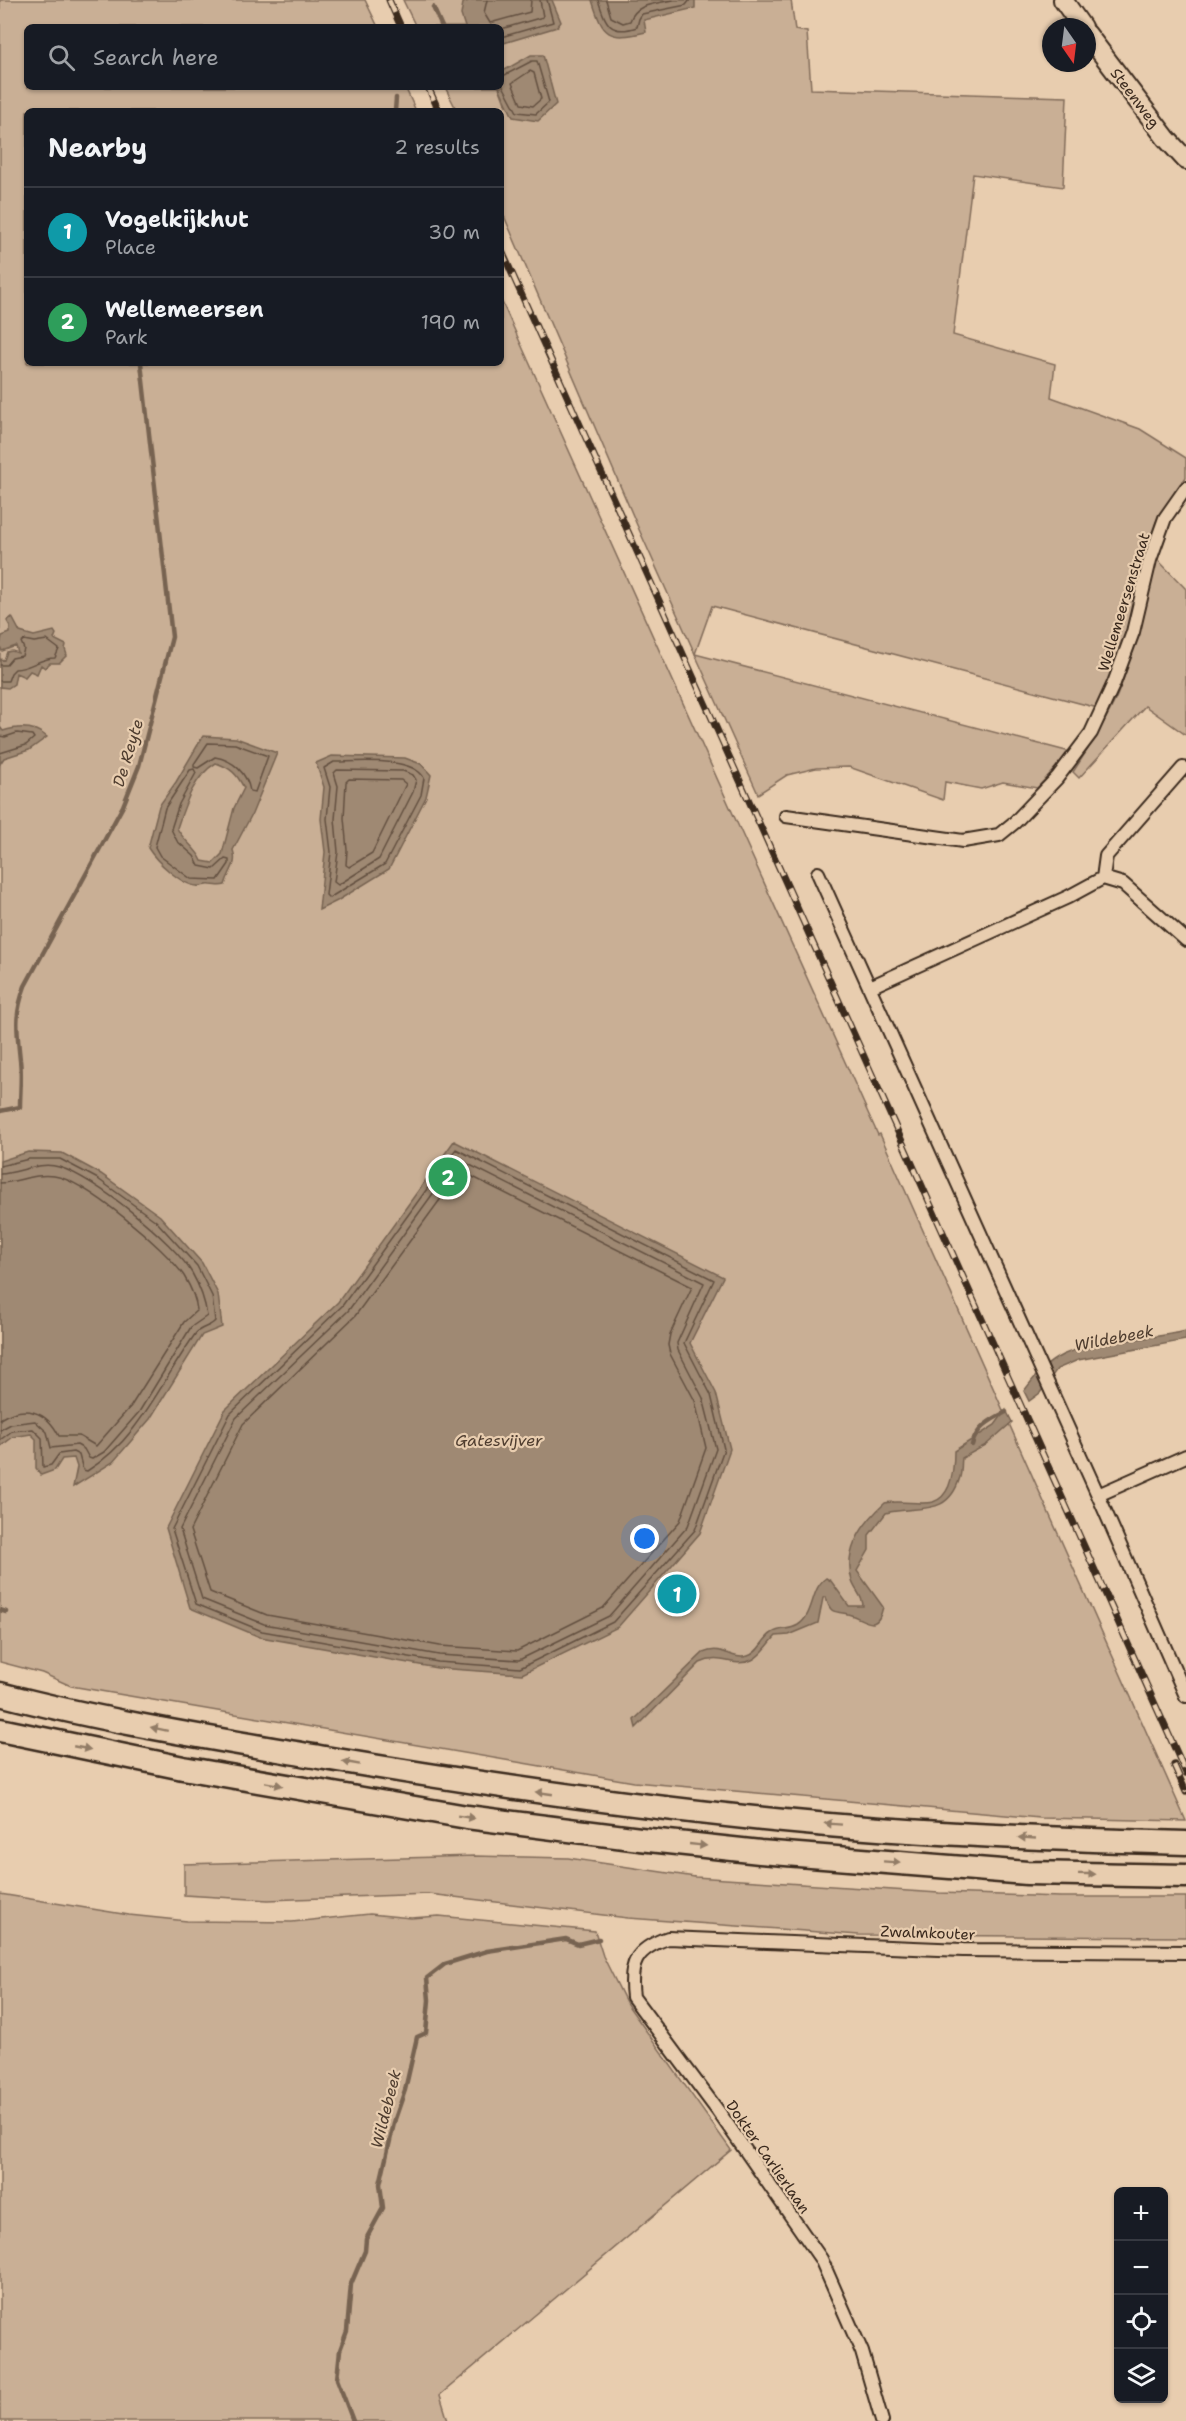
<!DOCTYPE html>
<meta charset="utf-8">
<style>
:root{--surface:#171b24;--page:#20242c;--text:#f1f3f6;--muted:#9ea1a6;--line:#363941;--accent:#9f9995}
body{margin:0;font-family:"Shantell Sans",sans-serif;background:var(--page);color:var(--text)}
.controls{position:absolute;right:18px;bottom:18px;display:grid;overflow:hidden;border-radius:9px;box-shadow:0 2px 4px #0004}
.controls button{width:54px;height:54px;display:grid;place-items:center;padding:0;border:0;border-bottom:2px solid var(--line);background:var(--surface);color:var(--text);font:30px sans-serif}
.compass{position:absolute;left:1042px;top:18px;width:54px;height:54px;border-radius:50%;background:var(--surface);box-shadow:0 2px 4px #0004;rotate:166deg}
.you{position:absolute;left:645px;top:1539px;width:21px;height:21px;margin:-15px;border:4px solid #fff;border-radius:50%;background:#1a73e8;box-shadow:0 0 0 9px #1a73e833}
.badge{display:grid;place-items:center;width:39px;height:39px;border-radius:50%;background:var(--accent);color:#fff;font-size:20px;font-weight:700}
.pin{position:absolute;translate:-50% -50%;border:3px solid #fff;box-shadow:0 2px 6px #0006}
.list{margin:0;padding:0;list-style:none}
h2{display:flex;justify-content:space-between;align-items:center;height:78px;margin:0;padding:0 24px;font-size:26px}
h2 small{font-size:20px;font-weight:400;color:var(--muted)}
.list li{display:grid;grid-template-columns:39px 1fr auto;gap:18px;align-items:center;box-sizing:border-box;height:90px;padding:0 24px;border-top:2px solid var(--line)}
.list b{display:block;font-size:22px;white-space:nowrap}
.list p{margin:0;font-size:20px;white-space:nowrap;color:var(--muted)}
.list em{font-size:20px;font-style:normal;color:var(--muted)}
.icon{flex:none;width:33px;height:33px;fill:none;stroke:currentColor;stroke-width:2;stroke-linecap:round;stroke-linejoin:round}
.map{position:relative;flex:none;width:1186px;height:2421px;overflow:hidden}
.search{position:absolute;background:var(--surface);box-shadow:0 2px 4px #0004;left:24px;top:24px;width:480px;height:66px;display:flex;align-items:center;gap:15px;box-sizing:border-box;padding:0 21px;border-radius:9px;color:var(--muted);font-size:22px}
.panel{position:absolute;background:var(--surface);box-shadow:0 2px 4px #0004;left:24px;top:108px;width:480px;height:258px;border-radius:9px}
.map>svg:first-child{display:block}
.green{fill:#c9af95;stroke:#826c5a;stroke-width:1.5}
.water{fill:#9f8973;stroke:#776351;stroke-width:1.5;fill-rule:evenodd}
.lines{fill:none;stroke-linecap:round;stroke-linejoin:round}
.shore{stroke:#635040;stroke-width:1.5}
.stream{stroke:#776351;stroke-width:4.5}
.minor-casing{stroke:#3b2a1e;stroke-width:16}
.secondary-casing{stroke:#3b2a1e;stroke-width:22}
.motorway-casing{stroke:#3b2a1e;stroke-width:27}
.minor{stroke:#e8cdaf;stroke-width:12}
.secondary{stroke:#e8cdaf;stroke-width:18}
.motorway{stroke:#e8cdaf;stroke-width:22}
.rail-casing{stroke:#3b2a1e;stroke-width:7}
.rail{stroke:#e8cdaf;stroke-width:4.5;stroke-dasharray:14;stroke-linecap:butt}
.oneway{fill:#927c66}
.labels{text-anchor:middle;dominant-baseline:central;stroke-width:4.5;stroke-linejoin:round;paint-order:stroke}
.street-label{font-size:15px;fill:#3b2a1e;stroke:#e8cdaf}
.water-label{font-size:16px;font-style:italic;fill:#4f3d2f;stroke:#e8cdaf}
</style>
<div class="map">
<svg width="1186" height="2421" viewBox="0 0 1186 2421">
<rect width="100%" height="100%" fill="#e8cdaf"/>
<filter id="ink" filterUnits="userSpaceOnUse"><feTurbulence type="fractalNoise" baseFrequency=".0167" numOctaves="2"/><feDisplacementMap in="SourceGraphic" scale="12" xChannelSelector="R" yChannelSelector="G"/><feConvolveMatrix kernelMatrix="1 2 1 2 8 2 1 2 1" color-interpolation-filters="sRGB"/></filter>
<g filter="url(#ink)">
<path class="green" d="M 0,0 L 365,0 L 378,27 L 27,27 L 27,87 L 405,87 L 416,111 L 27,111 L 27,363 L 501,363 L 501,300 L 878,1135 L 880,1134 L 1186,1821 L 1040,1818 L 634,1782 L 71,1686 L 42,1673 L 0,1662 Z
M 403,0 L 791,0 L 795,30 L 807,32 L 811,89 L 1067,97 L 1063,187 L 973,174 L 953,335 L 1055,364 L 1051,397 L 1140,429 L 1186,458 L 1186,477 L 1156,522 L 1118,661 L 1098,708 L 712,606 L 695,654 L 1070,752 L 1037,788 L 1003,782 L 981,789 L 945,782 L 943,800 L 849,767 L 816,768 L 787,775 L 758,794 L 637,525 L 501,209 L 501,111 L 457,111 L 445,87 L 499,87 L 506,106 L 503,71 L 501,73 L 501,27 L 416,27 Z
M 1155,557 L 1186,589 L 1186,735 L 1145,706 L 1079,778 L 1073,772 C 1089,748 1105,723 1117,696 C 1135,652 1143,603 1155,557 Z
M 475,1856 L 568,1858 L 695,1877 L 939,1893 L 1060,1897 L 1186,1897 L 1186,1937 L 859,1935 L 628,1918 L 429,1894 L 268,1900 L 184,1895 L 184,1864 Z
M 0,1894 L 129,1915 L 187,1921 L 292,1922 L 370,1914 L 411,1918 L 439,1916 L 595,1931 L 603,1956 L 627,2004 L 731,2150 L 440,2395 L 448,2421 L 0,2421 Z"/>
<path class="water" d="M 471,0 L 552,0 L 561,22 L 557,27 L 504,43 L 501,27 L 465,27 L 461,15 L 463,3 Z
M 592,0 L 695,0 L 695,8 L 644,20 L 646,32 C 608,41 603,36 592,0 Z
M 531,55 L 543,55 L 556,104 L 538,121 L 513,117 L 499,87 L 501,87 L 503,71 Z
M 12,617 L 20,632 L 34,636 L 54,631 L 56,634 L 54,639 L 66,645 L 65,649 L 67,655 L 59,663 L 50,663 L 45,668 L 41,665 L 37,674 L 30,671 L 25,677 L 16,673 L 14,684 L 8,688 L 0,687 L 0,659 L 4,660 L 7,652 L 12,651 L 18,653 L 16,646 L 2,651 L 0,646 L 2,636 L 10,633 L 10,626 L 7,621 Z
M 0,727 L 3,731 C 19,726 35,726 47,737 L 29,750 L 4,758 L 0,764 Z
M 203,736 L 236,738 L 277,753 L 252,814 L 233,850 C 238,865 229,870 225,885 C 219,887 217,885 211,885 C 206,884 201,887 197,886 C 181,885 156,861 148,848 L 159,806 L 176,782 ZM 216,763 C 231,768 237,774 244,788 L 234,808 L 222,854 L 213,863 L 202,861 C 197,848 183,841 177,828 C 185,804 194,776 216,763 Z
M 332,756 L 405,758 L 421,764 L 431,775 L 426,797 L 389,869 L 337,901 L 319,910 L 325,852 L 321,819 L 324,787 L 316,763 Z
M 454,1141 L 723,1277 L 690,1343 L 716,1393 L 730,1449 L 700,1533 L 618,1627 L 522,1674 L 437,1668 L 260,1637 L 190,1608 L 166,1528 L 225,1410 L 338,1302 Z
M 28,1152 L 62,1153 L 101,1174 L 160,1216 L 202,1263 L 218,1294 L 222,1327 L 202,1335 L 150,1419 L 113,1462 L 73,1487 L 77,1467 L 74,1458 L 62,1459 L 55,1470 L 41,1475 L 36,1468 L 36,1439 L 31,1434 L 13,1437 L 1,1446 L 0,1444 L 0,1161 Z
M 1186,1331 L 1186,1340 L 1078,1360 L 1057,1369 L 1040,1393 L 1029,1401 L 1024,1391 C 1033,1379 1043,1366 1057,1358 C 1087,1340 1150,1340 1186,1331 Z
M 1006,1410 L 1012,1422 L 986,1445 L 962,1458 C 961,1464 962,1470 960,1477 C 948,1518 919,1505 886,1513 L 869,1535 L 869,1550 L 857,1571 L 883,1607 C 877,1633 867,1621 851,1615 C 836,1609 831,1618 826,1597 L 823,1598 L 818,1623 L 789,1635 L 776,1636 C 768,1644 762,1655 752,1660 C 734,1669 722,1653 700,1663 L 636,1728 L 634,1720 L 703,1653 C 724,1644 730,1661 748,1656 C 759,1653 763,1638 772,1633 C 781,1627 788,1631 798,1625 C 815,1614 810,1589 826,1578 L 831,1581 L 849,1606 L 863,1606 C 863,1596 855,1591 852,1581 C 843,1550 863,1523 885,1503 C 899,1500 921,1505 933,1502 C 953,1496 954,1466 954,1451 L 995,1425 Z"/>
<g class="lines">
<path class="shore" d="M 487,0 L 484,13 L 490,23 L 530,12 L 531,0
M 598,0 C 606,24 610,36 637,27 L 639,19 L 642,14 L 686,5 L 690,0
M 606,0 L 611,17 L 623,23 L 630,21 C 636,3 656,4 673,0
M 501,29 L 543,17 L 540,0
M 501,37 L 553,22 L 547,0
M 530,71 L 534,73 L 541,99 L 533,106 L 521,104 L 512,83 Z
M 501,77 L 532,61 L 537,61 L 549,102 L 536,114 L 517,112 L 501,82
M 0,665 L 6,665 L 12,658 L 22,656 L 24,649 L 21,642 L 24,640 L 34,642 L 47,640 L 59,649 L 55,658 C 39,658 30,669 15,669 L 11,673 L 8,681 L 0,681
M 0,736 L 5,737 L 17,733 L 32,735 L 34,738 L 26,745 L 0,753
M 208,743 L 235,744 L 268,756 L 255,792 L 250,791 C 247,773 233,760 215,757 L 198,768 L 194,767 L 194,764 Z
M 334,762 C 357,762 412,756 424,778 L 421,795 L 385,864 L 329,898 L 326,895 L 331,852 L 327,819 L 330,787 L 324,768 Z
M 194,769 L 196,773 L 179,804 L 171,829 L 177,841 L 194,856 L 199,866 L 214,869 L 225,859 L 229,860 L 229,864 L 218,880 L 191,879 L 160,856 L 155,847 L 165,808 L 190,770 Z
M 337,770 L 403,771 L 413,775 L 416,780 L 413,792 L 379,859 L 338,885 L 334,882 L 338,852 L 335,819 L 338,786 L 334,773 Z
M 349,779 L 401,780 L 406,784 L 372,853 L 349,867 L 346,865 L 347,850 L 344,818 L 346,782 Z
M 456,1149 L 714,1280 L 684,1343 L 711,1395 L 724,1449 L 695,1530 L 613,1622 L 520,1668 L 438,1662 L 262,1631 L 196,1604 L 172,1529 L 230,1414 L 342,1306 Z
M 458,1159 L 704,1283 L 677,1343 L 678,1350 L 703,1398 L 716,1449 L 688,1526 L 609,1616 L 519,1660 L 439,1655 L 264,1624 L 202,1599 L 180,1529 L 236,1418 L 348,1311 Z
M 0,1166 L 29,1159 L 60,1159 L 98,1179 L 156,1221 L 197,1266 L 212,1296 L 215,1321 C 210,1327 201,1327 196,1333 C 160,1383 141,1437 87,1471 L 83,1470 L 79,1455 L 73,1452 L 59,1454 L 51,1465 L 43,1467 L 42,1438 L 33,1429 L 12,1431 L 0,1440
M 461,1171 L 692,1287 L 670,1334 L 668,1345 L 670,1354 L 695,1401 L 706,1448 L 680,1521 L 603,1608 L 517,1651 L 440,1646 L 267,1615 L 210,1592 L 190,1530 L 243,1424 L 355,1316 Z
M 0,1174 C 20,1173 39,1161 59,1167 C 94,1177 174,1242 192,1273 C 200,1287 205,1300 207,1316 L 191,1327 L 139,1412 L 104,1452 L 92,1459 L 89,1458 L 84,1449 L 77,1445 L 51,1448 L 47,1432 L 35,1421 L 11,1424 L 0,1430
M 0,1183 C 19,1182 34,1173 54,1176 C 85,1180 166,1249 184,1276 C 190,1286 196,1299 197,1310 L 184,1322 L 131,1406 L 96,1446 L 79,1436 L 59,1436 C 47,1411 25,1404 0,1419"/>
<path class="stream" d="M 433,7 L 442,27
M 395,111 L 396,98
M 0,1111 L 20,1107 C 20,1092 22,1075 20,1060 C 17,1029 14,1016 25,986 L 123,806 L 139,766 L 172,637 L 141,363
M 972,1445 C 976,1428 990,1420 1006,1412
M 0,1610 L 6,1612
M 353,2421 L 337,2379 L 340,2350 L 347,2331 L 351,2284 L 365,2251 L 366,2239 L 383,2208 L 380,2184 L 395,2119 L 405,2090 L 417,2037 L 426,2033 L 429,2000 L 427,1978 L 445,1964 L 487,1951 L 566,1939 L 578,1944 L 599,1939"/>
<g class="minor-casing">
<path id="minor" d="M 786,816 L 963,841 L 999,835 L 1015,822 L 1057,778 L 1091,733 L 1114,683 L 1133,632 L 1150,560 L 1165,518 L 1186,488
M 818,873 L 1098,1495
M 1103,878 L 1106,856 L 1183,768
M 870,987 L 1068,897 L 1103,878 L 1123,884 L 1186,940
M 1186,1456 L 1098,1495 L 1186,1696
M 882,2421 L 862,2352 L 821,2259 L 718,2111 L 633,1997 C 629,1964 635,1949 668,1938 L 963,1950 L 1186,1952"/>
</g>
<g class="secondary-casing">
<path id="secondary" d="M 1063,0 L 1082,27
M 1087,34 L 1166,138 L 1186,160"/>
</g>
<g class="motorway-casing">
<path id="motorway" d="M 0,1694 C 107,1722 216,1739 325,1758 C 467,1782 610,1803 754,1818 C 897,1833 1042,1839 1186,1843
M 0,1730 L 183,1768 L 467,1817 L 640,1839 L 760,1852 L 1027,1873 L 1186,1876"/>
</g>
<use href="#minor" class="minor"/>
<use href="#secondary" class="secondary"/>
<use href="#motorway" class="motorway"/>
<g class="rail-casing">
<path id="rail" d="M 389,0 L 401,27
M 428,87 L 439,111
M 501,249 L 1186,1773
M 1174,1765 L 1186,1792"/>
</g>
<use href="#rail" class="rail"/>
</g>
<defs><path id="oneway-solid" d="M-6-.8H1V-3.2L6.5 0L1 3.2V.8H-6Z" transform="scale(1.5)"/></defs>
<g class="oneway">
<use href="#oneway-solid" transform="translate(159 1729) rotate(-168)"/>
<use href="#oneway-solid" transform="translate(82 1748) rotate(11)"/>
<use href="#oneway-solid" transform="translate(351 1763) rotate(-170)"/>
<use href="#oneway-solid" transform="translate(274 1784) rotate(10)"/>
<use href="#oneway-solid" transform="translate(544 1793) rotate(-172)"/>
<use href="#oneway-solid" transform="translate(466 1817) rotate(9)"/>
<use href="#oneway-solid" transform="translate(833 1824) rotate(-176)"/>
<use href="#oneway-solid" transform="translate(1027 1838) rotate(-177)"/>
<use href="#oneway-solid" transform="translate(698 1845) rotate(6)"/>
<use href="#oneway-solid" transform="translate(892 1862) rotate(4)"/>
<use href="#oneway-solid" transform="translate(1087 1874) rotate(1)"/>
</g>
</g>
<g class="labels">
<g class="street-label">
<text transform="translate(1135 98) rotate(53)">Steenweg</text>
<text transform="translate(1124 602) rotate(-73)">Wellemeersenstraat</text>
<text transform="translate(928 1933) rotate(2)">Zwalmkouter</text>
<text transform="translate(768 2157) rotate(55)">Dokter Carlierlaan</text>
</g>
<g class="water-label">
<text transform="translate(128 753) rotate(-73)">De Reyte</text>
<text transform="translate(1114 1338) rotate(-11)">Wildebeek</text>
<text x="499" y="1440">Gatesvijver</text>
<text transform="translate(386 2109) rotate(-76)">Wildebeek</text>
</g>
</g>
</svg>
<div class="controls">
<button>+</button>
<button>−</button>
<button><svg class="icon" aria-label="locate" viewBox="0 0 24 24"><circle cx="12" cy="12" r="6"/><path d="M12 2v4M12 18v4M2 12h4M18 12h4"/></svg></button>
<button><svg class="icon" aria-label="layers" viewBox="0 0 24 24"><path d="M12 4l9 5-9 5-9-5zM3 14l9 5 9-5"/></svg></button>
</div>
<svg class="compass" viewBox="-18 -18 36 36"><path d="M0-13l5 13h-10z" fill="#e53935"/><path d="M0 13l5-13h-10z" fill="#9ea1a6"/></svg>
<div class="you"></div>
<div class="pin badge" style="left:677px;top:1594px;background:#0f9aa8">1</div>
<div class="pin badge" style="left:448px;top:1177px;background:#2e9e5b">2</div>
<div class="search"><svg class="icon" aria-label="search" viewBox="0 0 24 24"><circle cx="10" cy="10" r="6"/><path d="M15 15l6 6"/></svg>Search here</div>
<section class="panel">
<h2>Nearby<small>2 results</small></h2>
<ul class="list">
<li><span class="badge" style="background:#0f9aa8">1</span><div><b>Vogelkijkhut</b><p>Place</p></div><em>30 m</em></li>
<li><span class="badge" style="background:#2e9e5b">2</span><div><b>Wellemeersen</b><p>Park</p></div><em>190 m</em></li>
</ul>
</section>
</div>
